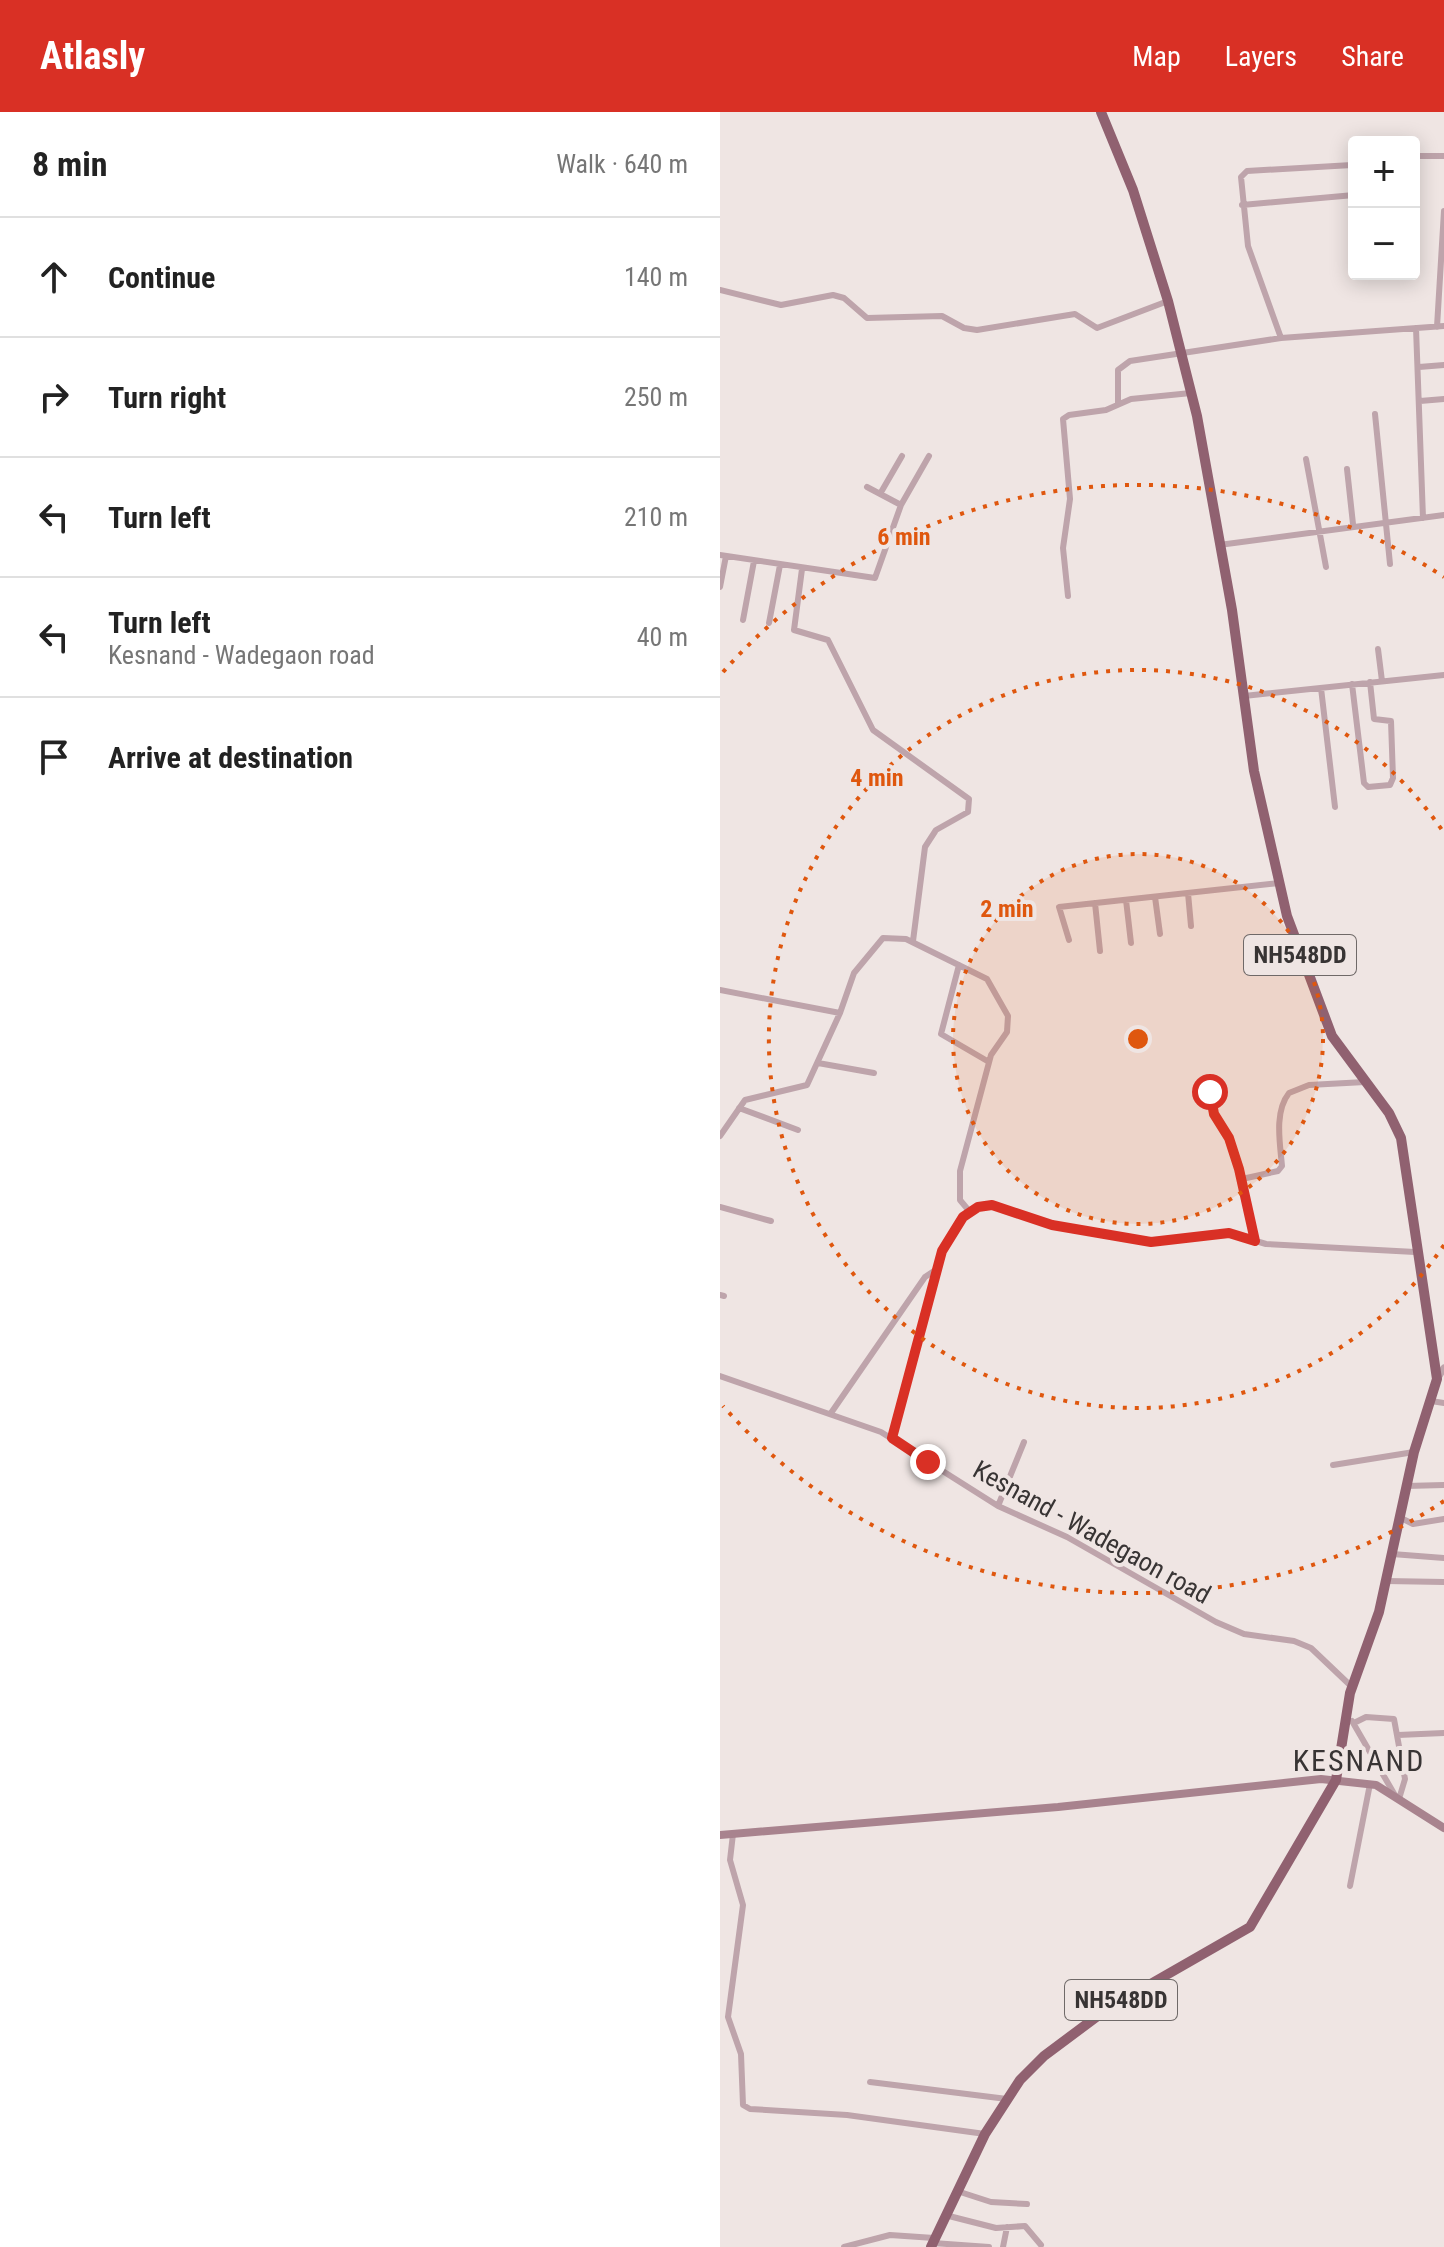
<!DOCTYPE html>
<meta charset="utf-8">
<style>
:root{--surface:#fff;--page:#f6f6f6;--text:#222;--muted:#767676;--line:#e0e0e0;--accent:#d93025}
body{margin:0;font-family:"Roboto Condensed",sans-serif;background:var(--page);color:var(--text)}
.controls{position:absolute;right:24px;top:24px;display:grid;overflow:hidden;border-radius:8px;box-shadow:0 4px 20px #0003}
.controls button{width:72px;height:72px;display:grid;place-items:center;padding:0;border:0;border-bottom:2px solid var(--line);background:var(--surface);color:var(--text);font:40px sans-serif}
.stop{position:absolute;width:24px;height:24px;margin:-18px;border:6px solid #d93025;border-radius:50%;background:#fff}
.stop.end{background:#d93025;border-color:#fff;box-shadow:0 2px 8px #0008}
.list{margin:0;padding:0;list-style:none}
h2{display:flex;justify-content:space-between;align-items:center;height:104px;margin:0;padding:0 32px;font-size:34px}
h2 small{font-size:26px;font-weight:400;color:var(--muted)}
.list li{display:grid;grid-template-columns:52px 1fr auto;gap:24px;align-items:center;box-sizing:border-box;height:120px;padding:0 32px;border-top:2px solid var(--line)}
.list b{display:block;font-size:30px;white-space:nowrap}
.list p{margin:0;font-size:26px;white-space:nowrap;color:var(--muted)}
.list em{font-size:26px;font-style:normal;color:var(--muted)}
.icon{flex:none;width:44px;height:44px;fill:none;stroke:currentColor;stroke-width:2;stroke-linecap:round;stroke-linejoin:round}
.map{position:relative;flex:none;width:724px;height:2135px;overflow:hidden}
header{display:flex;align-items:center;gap:48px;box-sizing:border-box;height:112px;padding:0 40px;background:var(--accent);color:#fff}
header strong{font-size:38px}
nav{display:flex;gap:44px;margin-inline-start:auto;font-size:28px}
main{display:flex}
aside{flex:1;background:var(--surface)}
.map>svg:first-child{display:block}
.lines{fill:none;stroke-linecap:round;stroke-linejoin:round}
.minor{stroke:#bea4ab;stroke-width:6}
.tertiary{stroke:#bea4ab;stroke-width:7}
.secondary{stroke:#a8838e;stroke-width:8}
.trunk{stroke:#906170;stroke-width:10}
.route{stroke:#d93025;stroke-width:10}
.ring{fill:none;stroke:#df570e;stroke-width:4;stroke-dasharray:4 8}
.labels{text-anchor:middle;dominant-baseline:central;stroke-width:8;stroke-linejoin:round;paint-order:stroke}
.shield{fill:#efe5e3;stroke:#6f6968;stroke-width:2}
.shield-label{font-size:24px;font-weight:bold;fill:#383434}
.street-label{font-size:26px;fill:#383434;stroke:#efe5e3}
.quarter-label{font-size:30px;letter-spacing:2px;fill:#383434;stroke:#efe5e3}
.centre{fill:#df570e;stroke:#efe5e3;stroke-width:4}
.ring-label{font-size:24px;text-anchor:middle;font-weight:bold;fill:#df570e;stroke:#efe5e3;stroke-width:8;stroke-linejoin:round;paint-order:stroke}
</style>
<header>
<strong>Atlasly</strong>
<nav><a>Map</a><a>Layers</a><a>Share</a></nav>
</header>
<main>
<aside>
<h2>8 min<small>Walk · 640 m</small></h2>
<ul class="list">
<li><svg class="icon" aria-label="ahead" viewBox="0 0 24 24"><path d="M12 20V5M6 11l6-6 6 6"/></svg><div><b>Continue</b></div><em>140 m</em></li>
<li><svg class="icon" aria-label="right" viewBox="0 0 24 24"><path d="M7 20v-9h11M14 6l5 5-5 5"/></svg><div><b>Turn right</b></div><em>250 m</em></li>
<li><svg class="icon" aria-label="left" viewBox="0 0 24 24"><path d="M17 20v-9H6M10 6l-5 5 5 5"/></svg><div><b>Turn left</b></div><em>210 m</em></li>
<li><svg class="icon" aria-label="left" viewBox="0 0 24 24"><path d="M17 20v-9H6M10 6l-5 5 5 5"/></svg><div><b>Turn left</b><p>Kesnand - Wadegaon road</p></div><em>40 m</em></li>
<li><svg class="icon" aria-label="arrive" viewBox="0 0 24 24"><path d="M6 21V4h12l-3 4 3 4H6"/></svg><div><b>Arrive at destination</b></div></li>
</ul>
</aside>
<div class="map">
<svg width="724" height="2135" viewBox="0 0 724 2135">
<rect width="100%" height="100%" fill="#efe5e3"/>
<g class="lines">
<path class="minor" d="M 694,44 L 724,44
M 522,93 L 634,83
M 0,178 L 61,193 L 113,183 L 124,186 L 147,206 L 222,204 L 244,216 L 257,218 L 355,202 L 377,216 L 448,189
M 717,215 L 724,99
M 696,216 L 703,406
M 561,226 L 528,134 L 521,65 L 527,59 L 632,53
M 699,255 L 724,253
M 700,289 L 724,287
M 398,292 L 398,258 L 410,249 L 561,226 L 724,214
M 655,302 L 670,452
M 586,347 L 606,455
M 627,357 L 633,412
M 147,375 L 181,393
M 160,382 L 182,344
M 499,433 L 724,403
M 0,443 L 155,466 L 181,393 L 209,344
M 82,457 L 74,518 L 108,528 L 153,618 L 249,687 L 248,700 L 216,718 L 205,735 L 193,829
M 0,475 L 6,444
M 348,484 L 343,436 L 350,387 L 343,307 L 349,303 L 386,298 L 411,287 L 471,281
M 23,508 L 34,449
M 49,511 L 60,453
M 658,537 L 662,569
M 632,572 L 644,671 L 648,675 L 670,673 L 673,666 L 671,609 L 654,607 L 650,570
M 601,576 L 615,695
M 524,584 L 724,563
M 468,781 L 471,814
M 435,785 L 440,822
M 406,788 L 411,831
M 375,791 L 380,839
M 349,828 L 339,795 L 559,771
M 239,853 L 221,922 L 269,950
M 0,878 L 120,901
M 98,951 L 154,961
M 481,969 L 490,980 L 496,1006 L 509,1026 L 519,1057 L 535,1129
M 19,996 L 78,1018
M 0,1024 L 25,988 L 87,973 L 120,901 L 134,861 L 163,826 L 186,827 L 267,867 L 288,904 L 287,920 L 271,943 L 240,1059 L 240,1088 L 250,1100
M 522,1067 L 558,1059 L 562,1054 C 560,1031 554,1000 569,981 L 589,973 L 645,970
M 0,1095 L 51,1109
M 0,1183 L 4,1184
M 0,1264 L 161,1320 L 278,1394 L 347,1425 L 496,1510 L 524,1522 L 574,1529 L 591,1536 L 632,1575
M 711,1289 L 724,1291
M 111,1301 L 205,1165 L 217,1157
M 172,1326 L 222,1139 L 243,1105 L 258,1095 L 272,1093 L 332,1113 L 431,1130 L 509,1121 L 546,1132 L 695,1140
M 613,1353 L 694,1340
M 686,1374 L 724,1373
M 278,1394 L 304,1330
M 679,1405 L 693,1412 L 724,1407
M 672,1442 L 724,1446
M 666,1469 L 724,1470
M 632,1609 L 676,1685
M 634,1611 L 646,1605 L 674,1607 L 685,1667 L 679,1687
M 678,1623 L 724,1621
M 13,1722 L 10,1748 L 23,1793 L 8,1905 L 21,1942 L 23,1993 L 30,1997 L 127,2003 L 265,2022
M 630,1774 L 650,1672
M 150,1970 L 287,1987
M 237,2079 L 271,2090 L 307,2092
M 225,2103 L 276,2116 L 305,2114 L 321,2133
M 213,2131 L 269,2135
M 124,2135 L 170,2123 L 214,2126
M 283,2135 L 287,2115"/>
<path class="tertiary" d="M 717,1267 L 724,1256"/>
<path class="secondary" d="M 0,1723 L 338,1695 L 601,1667 L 656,1673 L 724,1716"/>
<path class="trunk" d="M 211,2135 L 265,2022 L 300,1968 L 324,1944 L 387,1897 L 530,1815 L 616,1668 L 630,1581 L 659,1500 L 694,1340 L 717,1267 L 681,1026 L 669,1001 L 612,924 L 567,804 L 534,659 L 512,498 L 477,304 L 448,189 L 413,78 L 381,0"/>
</g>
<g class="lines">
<path class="route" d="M 208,1350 L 172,1326 L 222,1139 L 243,1105 L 258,1095 L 272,1093 L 332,1113 L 431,1130 L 509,1121 L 535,1129 L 519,1057 L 509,1026 L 494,1002 L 490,980"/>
</g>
<circle cx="418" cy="927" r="185" fill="#df570e" fill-opacity=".12"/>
<g class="ring">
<circle cx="418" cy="927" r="185"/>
<path d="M724 1133A369 369 0 1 1 724 721"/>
<path d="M724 1389A554 554 0 0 1 3 1294M3 560A554 554 0 0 1 724 465"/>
</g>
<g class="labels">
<g class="shield">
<rect x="524" y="823" width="112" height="40" rx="6"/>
<rect x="345" y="1868" width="112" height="40" rx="6"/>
</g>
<g class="shield-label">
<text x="580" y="843">NH548DD</text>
<text x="401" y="1888">NH548DD</text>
</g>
<g class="street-label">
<text transform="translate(372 1420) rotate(29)">Kesnand - Wadegaon road</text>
</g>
<g class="quarter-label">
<text x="639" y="1648">KESNAND</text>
</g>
</g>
<circle cx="418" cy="927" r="12" class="centre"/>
<g class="ring-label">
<text x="184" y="433">6 min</text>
<text x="157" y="674">4 min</text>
<text x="287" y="805">2 min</text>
</g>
</svg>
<div class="controls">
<button>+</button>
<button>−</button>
</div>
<div class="stop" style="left:490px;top:980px"></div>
<div class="stop end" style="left:208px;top:1350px"></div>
</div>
</main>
